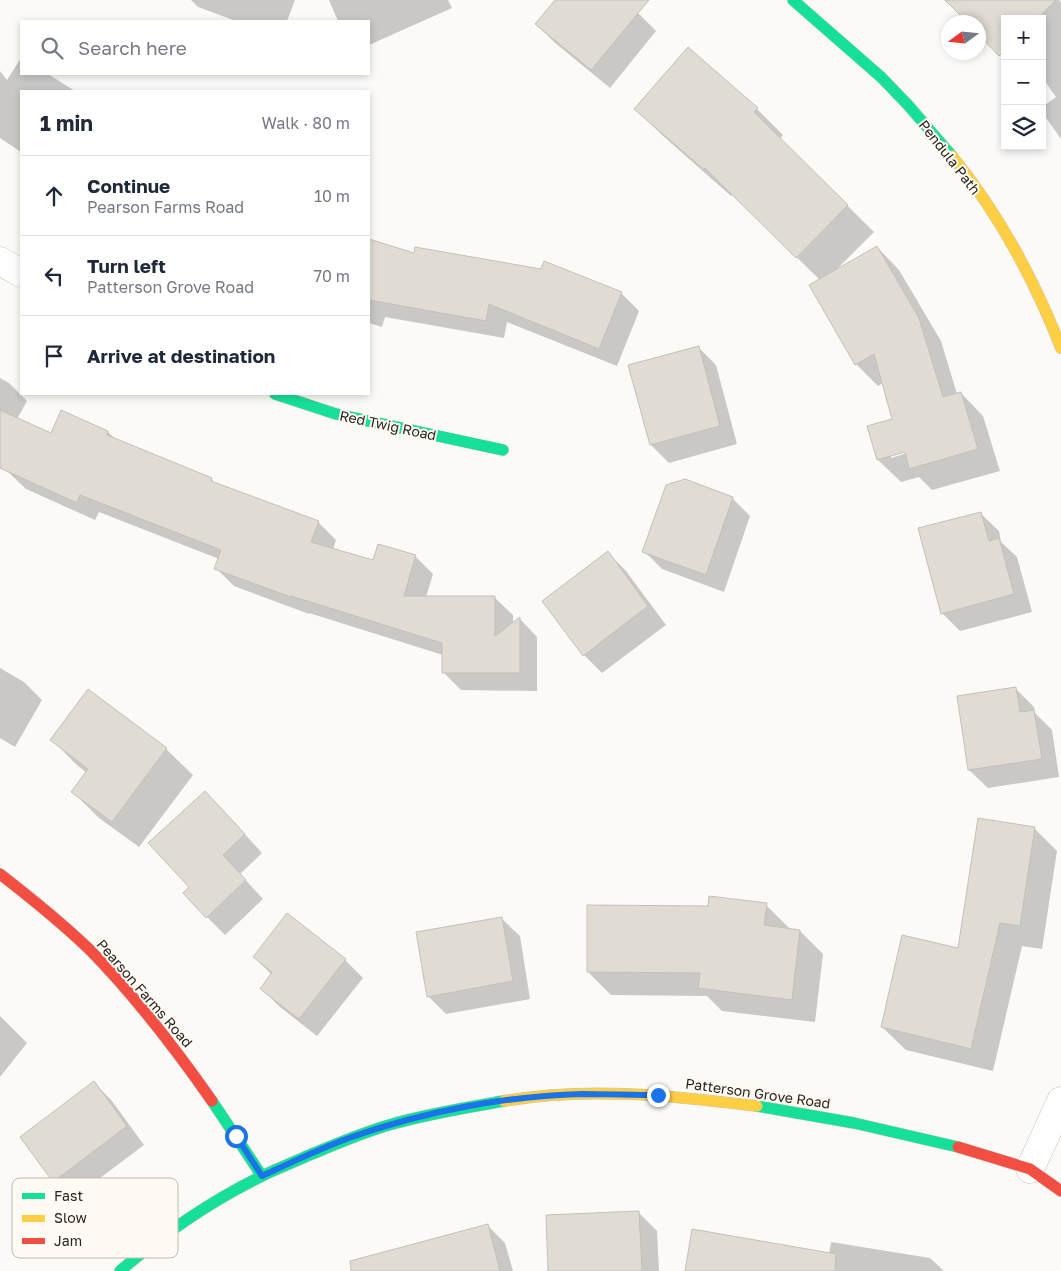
<!DOCTYPE html>
<meta charset="utf-8">
<style>
:root{--surface:#fff;--page:#f6f6f7;--text:#1f2937;--muted:#747a83;--line:#e0e1e3}
body{margin:0;font-family:"Golos Text",sans-serif;background:var(--page);color:var(--text)}
.controls{position:absolute;right:15px;top:15px;display:grid;overflow:hidden;border-radius:0px;box-shadow:0 2px 8px #0003}
.controls button{width:45px;height:45px;display:grid;place-items:center;padding:0;border:0;border-bottom:1px solid var(--line);background:var(--surface);color:var(--text);font:25px sans-serif}
.compass{position:absolute;left:941px;top:15px;width:45px;height:45px;border-radius:50%;background:var(--surface);box-shadow:0 2px 8px #0003;rotate:255deg}
.stop{position:absolute;width:15px;height:15px;margin:-11px;border:4px solid #1a73e8;border-radius:50%;background:#fff}
.stop.end{background:#1a73e8;border-color:#fff;box-shadow:0 1px 5px #0008}
.list{margin:0;padding:0;list-style:none}
h2{display:flex;justify-content:space-between;align-items:center;height:65px;margin:0;padding:0 20px;font-size:21px}
h2 small{font-size:16px;font-weight:400;color:var(--muted)}
.list li{display:grid;grid-template-columns:32px 1fr auto;gap:15px;align-items:center;box-sizing:border-box;height:80px;padding:0 20px;border-top:1px solid var(--line)}
.list b{display:block;font-size:19px;white-space:nowrap}
.list p{margin:0;font-size:16px;white-space:nowrap;color:var(--muted)}
.list em{font-size:16px;font-style:normal;color:var(--muted)}
.icon{flex:none;width:28px;height:28px;fill:none;stroke:currentColor;stroke-width:2;stroke-linecap:round;stroke-linejoin:round}
.map{position:relative;flex:none;width:1061px;height:1271px;overflow:hidden}
.search{position:absolute;background:var(--surface);box-shadow:0 2px 8px #0003;left:20px;top:20px;width:350px;height:55px;display:flex;align-items:center;gap:12px;box-sizing:border-box;padding:0 18px;border-radius:0px;color:var(--muted);font-size:19px}
.panel{position:absolute;background:var(--surface);box-shadow:0 2px 8px #0003;left:20px;top:90px;width:350px;height:305px;border-radius:0px}
.map>svg:first-child{display:block}
.shadow{fill:#0003;fill-rule:evenodd}
.building{fill:#e0dcd3;stroke:#c2c0bb}
.lines{fill:none;stroke-linecap:round;stroke-linejoin:round}
.street-casing{stroke:#c8c5c1;stroke-width:29}
.fast-casing{stroke:#c8c5c1;stroke-width:12}
.slow-casing{stroke:#c8c5c1;stroke-width:12}
.jam-casing{stroke:#c8c5c1;stroke-width:12}
.street{stroke:#fffefe;stroke-width:28}
.fast{stroke:#16e098;stroke-width:11}
.slow{stroke:#ffcf43;stroke-width:11}
.jam{stroke:#f24e42;stroke-width:11}
.route{stroke:#1a73e8;stroke-width:6}
.labels{text-anchor:middle;dominant-baseline:central;stroke-width:4;stroke-linejoin:round;paint-order:stroke}
.street-label{font-size:14px;fill:#28251f;stroke:#fffbf4}
.key{fill:#fffbf4;stroke:#bebbb4;stroke-width:1}
.key-label{font-size:14px;fill:#28251f}
</style>
<div class="map">
<svg width="1061" height="1271" viewBox="0 0 1061 1271">
<rect width="100%" height="100%" fill="#fcfaf7"/>
<path class="shadow" d="M 191,0 L 295,0 L 287,21 L 236,21 L 198,7 Z
M 329,0 L 448,0 L 452,8 L 369,45 L 369,21 L 338,21 Z
M 556,0 L 622,0 L 638,13 L 656,31 L 610,88 L 554,42 L 536,24 Z
M 944,0 L 1059,0 L 1061,2 L 1061,139 L 1042,112 L 1042,107 L 1056,97 L 1042,77 L 1042,19 L 1005,19 L 1005,59 L 978,33 L 978,22 L 969,22 Z
M 21,58 L 21,74 L 48,74 L 75,91 L 21,91 L 21,152 L 0,138 L 0,71 L 7,80 Z
M 636,109 L 757,109 L 783,135 L 780,139 L 874,232 L 837,269 L 877,247 L 899,270 L 941,341 L 957,394 L 961,393 L 983,416 L 1000,471 L 932,490 L 919,477 L 901,482 L 878,460 L 869,427 L 893,420 L 883,383 L 878,386 L 856,364 L 820,280 L 732,194 L 731,196 L 662,135 ZM 910,449 L 911,452 L 891,458 L 891,455 Z
M 369,241 L 415,255 L 621,293 L 639,311 L 617,366 L 507,322 L 504,338 L 385,317 L 382,327 L 369,323 Z
M 698,347 L 716,365 L 737,444 L 669,463 L 651,445 Z
M 0,378 L 9,383 L 27,401 L 17,419 L 51,435 L 108,432 L 116,440 L 211,479 L 216,484 L 318,522 L 336,540 L 333,550 L 374,562 L 415,556 L 433,574 L 426,597 L 494,597 L 513,615 L 513,624 L 520,619 L 537,637 L 537,691 L 461,690 L 443,672 L 443,655 L 309,613 L 309,614 L 234,586 L 216,568 L 219,559 L 99,512 L 95,520 L 26,489 L 7,471 L 0,451 Z
M 732,498 L 750,516 L 724,592 L 662,569 L 644,551 Z
M 980,513 L 999,531 L 1001,542 L 1017,557 L 1032,612 L 960,631 L 942,613 Z
M 608,553 L 626,571 L 666,625 L 602,673 L 584,655 Z
M 0,668 L 24,682 L 42,700 L 15,747 L 0,738 Z
M 1016,689 L 1034,707 L 1035,713 L 1052,730 L 1059,777 L 988,788 L 969,770 Z
M 52,740 L 166,749 L 193,775 L 139,847 L 99,818 L 73,792 L 87,773 L 78,766 Z
M 223,810 L 262,853 L 240,874 L 263,899 L 225,935 L 207,917 L 191,887 Z
M 1034,828 L 1057,851 L 1042,949 L 1022,946 L 993,1071 L 906,1050 L 882,1027 L 959,950 Z
M 766,905 L 789,928 L 789,930 L 800,931 L 823,954 L 815,1022 L 722,1011 L 707,996 L 611,995 L 588,972 L 709,907 Z
M 501,918 L 520,936 L 530,999 L 446,1014 L 428,996 Z
M 254,957 L 345,960 L 363,978 L 317,1036 L 280,1007 L 262,989 L 272,975 Z
M 0,1016 L 27,1043 L 0,1077 Z
M 94,1083 L 112,1101 L 144,1145 L 72,1199 L 54,1181 Z
M 638,1212 L 657,1231 L 659,1271 L 549,1271 Z
M 487,1225 L 505,1243 L 513,1271 L 405,1271 Z
M 831,1242 L 930,1258 L 944,1271 L 687,1271 L 829,1254 Z"/>
<path class="building" d="M 555,0 L 649,0 L 591,70 L 535,24 Z
M 945,0 L 1056,0 L 1037,19 L 1005,19 L 1005,50 L 999,56 L 978,34 L 978,22 L 967,22 Z
M 688,47 L 758,108 L 754,112 L 848,205 L 796,258 L 705,168 L 704,170 L 634,109 Z
M 369,239 L 414,253 L 415,247 L 541,269 L 544,261 L 622,292 L 599,349 L 489,304 L 486,321 L 369,300 Z
M 877,246 L 919,318 L 943,397 L 961,392 L 978,449 L 909,469 L 905,452 L 877,460 L 867,426 L 892,419 L 874,354 L 855,365 L 809,285 Z
M 699,346 L 720,426 L 650,445 L 628,365 Z
M 0,410 L 51,433 L 61,410 L 108,431 L 107,435 L 212,478 L 211,481 L 319,521 L 311,542 L 373,560 L 378,544 L 416,555 L 404,596 L 495,596 L 495,636 L 520,617 L 520,673 L 442,673 L 442,643 L 291,596 L 291,597 L 214,569 L 221,550 L 80,495 L 77,503 L 0,468 Z
M 685,479 L 733,497 L 706,575 L 642,552 L 666,485 Z
M 981,512 L 989,541 L 999,538 L 1014,594 L 941,614 L 918,528 Z
M 608,551 L 648,606 L 583,656 L 542,601 Z
M 1016,687 L 1020,712 L 1034,710 L 1042,759 L 968,770 L 957,696 Z
M 88,689 L 167,748 L 112,822 L 71,792 L 88,769 L 50,740 Z
M 205,791 L 245,834 L 223,855 L 246,880 L 206,918 L 183,893 L 189,887 L 148,843 Z
M 978,818 L 1035,827 L 1020,926 L 1000,923 L 971,1049 L 881,1027 L 902,935 L 958,948 Z
M 709,896 L 767,903 L 764,925 L 800,930 L 792,1000 L 698,988 L 700,973 L 587,972 L 587,905 L 708,906 Z
M 287,913 L 346,959 L 299,1019 L 260,989 L 272,972 L 253,957 Z
M 502,917 L 513,981 L 427,997 L 416,932 Z
M 94,1081 L 127,1126 L 53,1182 L 20,1137 Z
M 639,1211 L 642,1271 L 548,1271 L 546,1215 Z
M 488,1224 L 500,1271 L 351,1271 L 350,1261 Z
M 692,1229 L 836,1254 L 835,1271 L 685,1271 Z"/>
<g class="lines">
<g class="street-casing">
<path id="street" d="M 0,261 L 21,273
M 1030,1169 L 1061,1101"/>
</g>
<g class="fast-casing">
<path id="fast" d="M 793,0 L 881,77 L 908,105 L 952,156
M 275,394 L 336,414 L 503,450
M 212,1101 L 262,1176
M 757,1106 L 854,1123 L 958,1147
M 120,1271 C 163,1234 211,1201 262,1176 C 276,1169 292,1163 307,1156 C 334,1145 361,1133 389,1125 C 426,1114 465,1108 504,1101"/>
</g>
<g class="slow-casing">
<path id="slow" d="M 952,156 C 999,214 1034,279 1061,348
M 504,1101 C 587,1086 674,1096 757,1106"/>
</g>
<g class="jam-casing">
<path id="jam" d="M 0,874 C 31,898 62,923 90,950 C 135,996 175,1048 212,1101
M 958,1147 L 1030,1169 L 1061,1191"/>
</g>
<use href="#street" class="street"/>
<use href="#fast" class="fast"/>
<use href="#slow" class="slow"/>
<use href="#jam" class="jam"/>
</g>
<g class="lines">
<path class="route" d="M 236,1136 L 262,1176 C 290,1163 319,1149 349,1138 C 422,1112 504,1096 582,1094 C 607,1094 633,1095 658,1095"/>
</g>
<g class="labels">
<g class="street-label">
<text transform="translate(950 157) rotate(52)">Pendula Path</text>
<text transform="translate(388 425) rotate(12)">Red Twig Road</text>
<text transform="translate(145 993) rotate(49)">Pearson Farms Road</text>
<text transform="translate(758 1093) rotate(8)">Patterson Grove Road</text>
</g>
</g>
<rect x="12" y="1178" width="166" height="80" rx="8" class="key"/>
<rect x="22" y="1193" width="23" height="6" fill="#16e098"/>
<rect x="22" y="1215" width="23" height="7" fill="#ffcf43"/>
<rect x="22" y="1238" width="23" height="6" fill="#f24e42"/>
<g class="key-label">
<text x="54" y="1201">Fast</text>
<text x="54" y="1223">Slow</text>
<text x="54" y="1246">Jam</text>
</g>
</svg>
<div class="controls">
<button>+</button>
<button>−</button>
<button><svg class="icon" aria-label="layers" viewBox="0 0 24 24"><path d="M12 4l9 5-9 5-9-5zM3 14l9 5 9-5"/></svg></button>
</div>
<svg class="compass" viewBox="-18 -18 36 36"><path d="M0-13l5 13h-10z" fill="#e53935"/><path d="M0 13l5-13h-10z" fill="#747a83"/></svg>
<div class="stop" style="left:236px;top:1136px"></div>
<div class="stop end" style="left:658px;top:1095px"></div>
<div class="search"><svg class="icon" aria-label="search" viewBox="0 0 24 24"><circle cx="10" cy="10" r="6"/><path d="M15 15l6 6"/></svg>Search here</div>
<section class="panel">
<h2>1 min<small>Walk · 80 m</small></h2>
<ul class="list">
<li><svg class="icon" aria-label="ahead" viewBox="0 0 24 24"><path d="M12 20V5M6 11l6-6 6 6"/></svg><div><b>Continue</b><p>Pearson Farms Road</p></div><em>10 m</em></li>
<li><svg class="icon" aria-label="left" viewBox="0 0 24 24"><path d="M17 20v-9H6M10 6l-5 5 5 5"/></svg><div><b>Turn left</b><p>Patterson Grove Road</p></div><em>70 m</em></li>
<li><svg class="icon" aria-label="arrive" viewBox="0 0 24 24"><path d="M6 21V4h12l-3 4 3 4H6"/></svg><div><b>Arrive at destination</b></div></li>
</ul>
</section>
</div>
